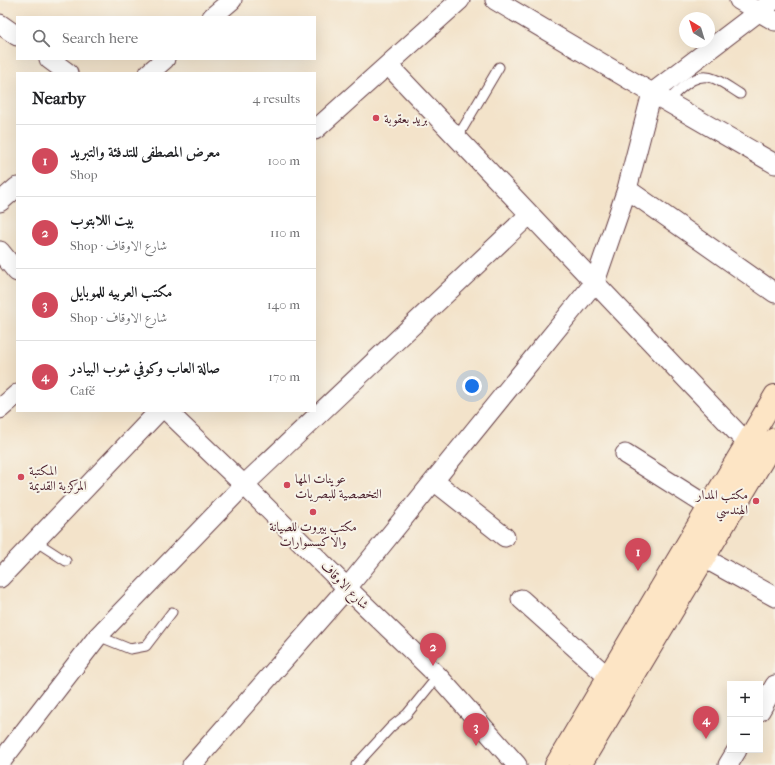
<!DOCTYPE html>
<meta charset="utf-8">
<style>
:root{--surface:#fff;--page:#f6f6f6;--text:#202124;--muted:#757577;--line:#e0e0e0;--accent:#d1495b}
body{margin:0;font-family:"IM FELL French Canon",Amiri,serif;background:var(--page);color:var(--text)}
.controls{position:absolute;right:12px;bottom:12px;display:grid;overflow:hidden;border-radius:0px;box-shadow:0 4px 16px #0002}
.controls button{width:36px;height:36px;display:grid;place-items:center;padding:0;border:0;border-bottom:1px solid var(--line);background:var(--surface);color:var(--text);font:20px sans-serif}
.compass{position:absolute;left:679px;top:12px;width:36px;height:36px;border-radius:50%;background:var(--surface);box-shadow:0 4px 16px #0002;rotate:322deg}
.you{position:absolute;left:472px;top:386px;width:14px;height:14px;margin:-10px;border:3px solid #fff;border-radius:50%;background:#1a73e8;box-shadow:0 0 0 6px #1a73e833}
.badge{display:grid;place-items:center;width:26px;height:26px;border-radius:50%;background:var(--accent);color:#fff;font-size:13px;font-weight:700}
.pin{position:absolute;translate:-50% -33px;filter:drop-shadow(0 1px 2px #0008)}
.pin::after{content:'';position:absolute;top:21px;width:14px;height:12px;background:inherit;clip-path:polygon(0 0,100% 0,50% 100%)}
.list{margin:0;padding:0;list-style:none}
h2{display:flex;justify-content:space-between;align-items:center;height:52px;margin:0;padding:0 16px;font-size:17px}
h2 small{font-size:13px;font-weight:400;color:var(--muted)}
.list li{display:grid;grid-template-columns:26px 1fr auto;gap:12px;align-items:center;box-sizing:border-box;height:72px;padding:0 16px;border-top:1px solid var(--line)}
.list b{display:block;font-size:15px;white-space:nowrap}
.list p{margin:0;font-size:13px;white-space:nowrap;color:var(--muted)}
.list em{font-size:13px;font-style:normal;color:var(--muted)}
.icon{flex:none;width:22px;height:22px;fill:none;stroke:currentColor;stroke-width:2;stroke-linecap:round;stroke-linejoin:round}
.map{position:relative;flex:none;width:775px;height:765px;overflow:hidden}
.search{position:absolute;background:var(--surface);box-shadow:0 4px 16px #0002;left:16px;top:16px;width:300px;height:44px;display:flex;align-items:center;gap:10px;box-sizing:border-box;padding:0 14px;border-radius:0px;color:var(--muted);font-size:15px}
.panel{position:absolute;background:var(--surface);box-shadow:0 4px 16px #0002;left:16px;top:72px;width:300px;height:340px;border-radius:0px}
.map>svg:first-child{display:block}
.lines{fill:none;stroke-linecap:round;stroke-linejoin:round}
.lane-casing{stroke:#633c43;stroke-width:11}
.street-casing{stroke:#633c43;stroke-width:21}
.secondary-casing{stroke:#633c43;stroke-width:24}
.lane{stroke:#fff;stroke-width:9}
.street{stroke:#fff;stroke-width:19}
.secondary{stroke:#fde5c5;stroke-width:22}
.poi-dot{fill:#d1495b;stroke:#f7f3e8;stroke-width:1.5}
.labels{text-anchor:middle;dominant-baseline:central;stroke-width:4;stroke-linejoin:round;paint-order:stroke}
.poi-label{font-size:13px;fill:#4a1f2b;stroke:#f7f3e8;text-anchor:start}
.street-label{font-size:13px;fill:#4a1f2b;stroke:#f7f3e8}
</style>
<div class="map">
<svg width="775" height="765" viewBox="0 0 775 765">
<rect width="100%" height="100%" fill="#f7f3e8"/>
<filter id="ink" filterUnits="userSpaceOnUse"><feTurbulence type="fractalNoise" baseFrequency=".025" numOctaves="2"/><feDisplacementMap in="SourceGraphic" scale="8" xChannelSelector="R" yChannelSelector="G"/><feConvolveMatrix kernelMatrix="1 2 1 2 8 2 1 2 1" color-interpolation-filters="sRGB"/></filter>
<filter id="wash" filterUnits="userSpaceOnUse"><feTurbulence type="fractalNoise" baseFrequency=".012" numOctaves="4" result="noise"/><feDisplacementMap in="SourceGraphic" scale="16" xChannelSelector="R" yChannelSelector="G"/><feGaussianBlur stdDeviation="0.9" result="paint"/><feColorMatrix in="noise" values="0 0 0 0 0 0 0 0 0 0 0 0 0 0 0 0 0 1.4 0 .05"/><feComposite in="paint" operator="in"/></filter>
<g filter="url(#wash)">
<rect width="100%" height="100%" fill="#f3e3ca"/>
</g>
<g filter="url(#ink)">
<g class="lines">
<g class="lane-casing">
<path id="lane" d="M 666,102 C 680,90 695,70 715,79 C 724,83 732,89 740,94
M 457,138 L 499,67
M 35,541 L 66,561
M 98,636 L 130,649 L 146,646 L 172,612
M 356,765 L 391,727 L 407,714 L 438,676"/>
</g>
<g class="street-casing">
<path id="street" d="M 495,0 L 652,93 L 775,164
M 739,0 L 775,21
M 212,17 L 232,0
M 0,24 L 17,36
M 49,59 L 68,73
M 388,65 C 507,191 628,317 747,443
M 149,73 L 165,59
M 315,130 L 460,0
M 627,189 L 775,293
M 0,202 L 17,187
M 0,251 L 17,272
M 0,409 L 17,394
M 167,411 L 244,485 L 347,588 L 438,676 L 517,765
M 625,454 L 709,507
M 434,481 L 505,537
M 704,558 L 775,597
M 0,578 L 159,411
M 521,599 L 608,677
M 760,711 L 775,685
M 0,763 L 98,636 L 244,485 L 529,215
M 192,765 L 347,588 L 595,282 L 627,189 L 652,93 L 774,0
M 728,765 L 737,750"/>
</g>
<g class="secondary-casing">
<path id="secondary" d="M 556,765 L 775,396
M 580,765 L 775,439"/>
</g>
<use href="#lane" class="lane"/>
<use href="#street" class="street"/>
<use href="#secondary" class="secondary"/>
</g>
</g>
<g class="poi-dot">
<circle cx="376" cy="118" r="4"/>
<circle cx="21" cy="477" r="4"/>
<circle cx="287" cy="485" r="4"/>
<circle cx="756" cy="501" r="4"/>
<circle cx="313" cy="512" r="4"/>
</g>
<g class="labels">
<g class="poi-label">
<text x="384" y="118">بريد بعقوبة</text>
<text x="29" y="470">المكتبة<tspan x="29" dy="15">المركزية القديمة</tspan></text>
<text x="295" y="478">عوينات المها<tspan x="295" dy="15">التخصصية للبصريات</tspan></text>
<text x="748" y="494" text-anchor="end">مكتب المدار<tspan x="748" dy="15">الهندسي</tspan></text>
<text x="313" y="526" text-anchor="middle">مكتب بيروت للصيانة<tspan x="313" dy="15">والاكسسوارات</tspan></text>
</g>
<g class="street-label">
<text transform="translate(345 585) rotate(45)">شارع الاوقاف</text>
</g>
</g>
</svg>
<div class="controls">
<button>+</button>
<button>−</button>
</div>
<svg class="compass" viewBox="-18 -18 36 36"><path d="M0-13l5 13h-10z" fill="#e53935"/><path d="M0 13l5-13h-10z" fill="#757577"/></svg>
<div class="you"></div>
<div class="pin badge" style="left:638px;top:571px">1</div>
<div class="pin badge" style="left:433px;top:666px">2</div>
<div class="pin badge" style="left:476px;top:746px">3</div>
<div class="pin badge" style="left:706px;top:739px">4</div>
<div class="search"><svg class="icon" aria-label="search" viewBox="0 0 24 24"><circle cx="10" cy="10" r="6"/><path d="M15 15l6 6"/></svg>Search here</div>
<section class="panel">
<h2>Nearby<small>4 results</small></h2>
<ul class="list">
<li><span class="badge">1</span><div><b>معرض المصطفى للتدفئة والتبريد</b><p>Shop</p></div><em>100 m</em></li>
<li><span class="badge">2</span><div><b>بيت اللابتوب</b><p>Shop · شارع الاوقاف</p></div><em>110 m</em></li>
<li><span class="badge">3</span><div><b>مكتب العربيه للموبايل</b><p>Shop · شارع الاوقاف</p></div><em>140 m</em></li>
<li><span class="badge">4</span><div><b>صالة العاب وكوفي شوب البيادر</b><p>Café</p></div><em>170 m</em></li>
</ul>
</section>
</div>
